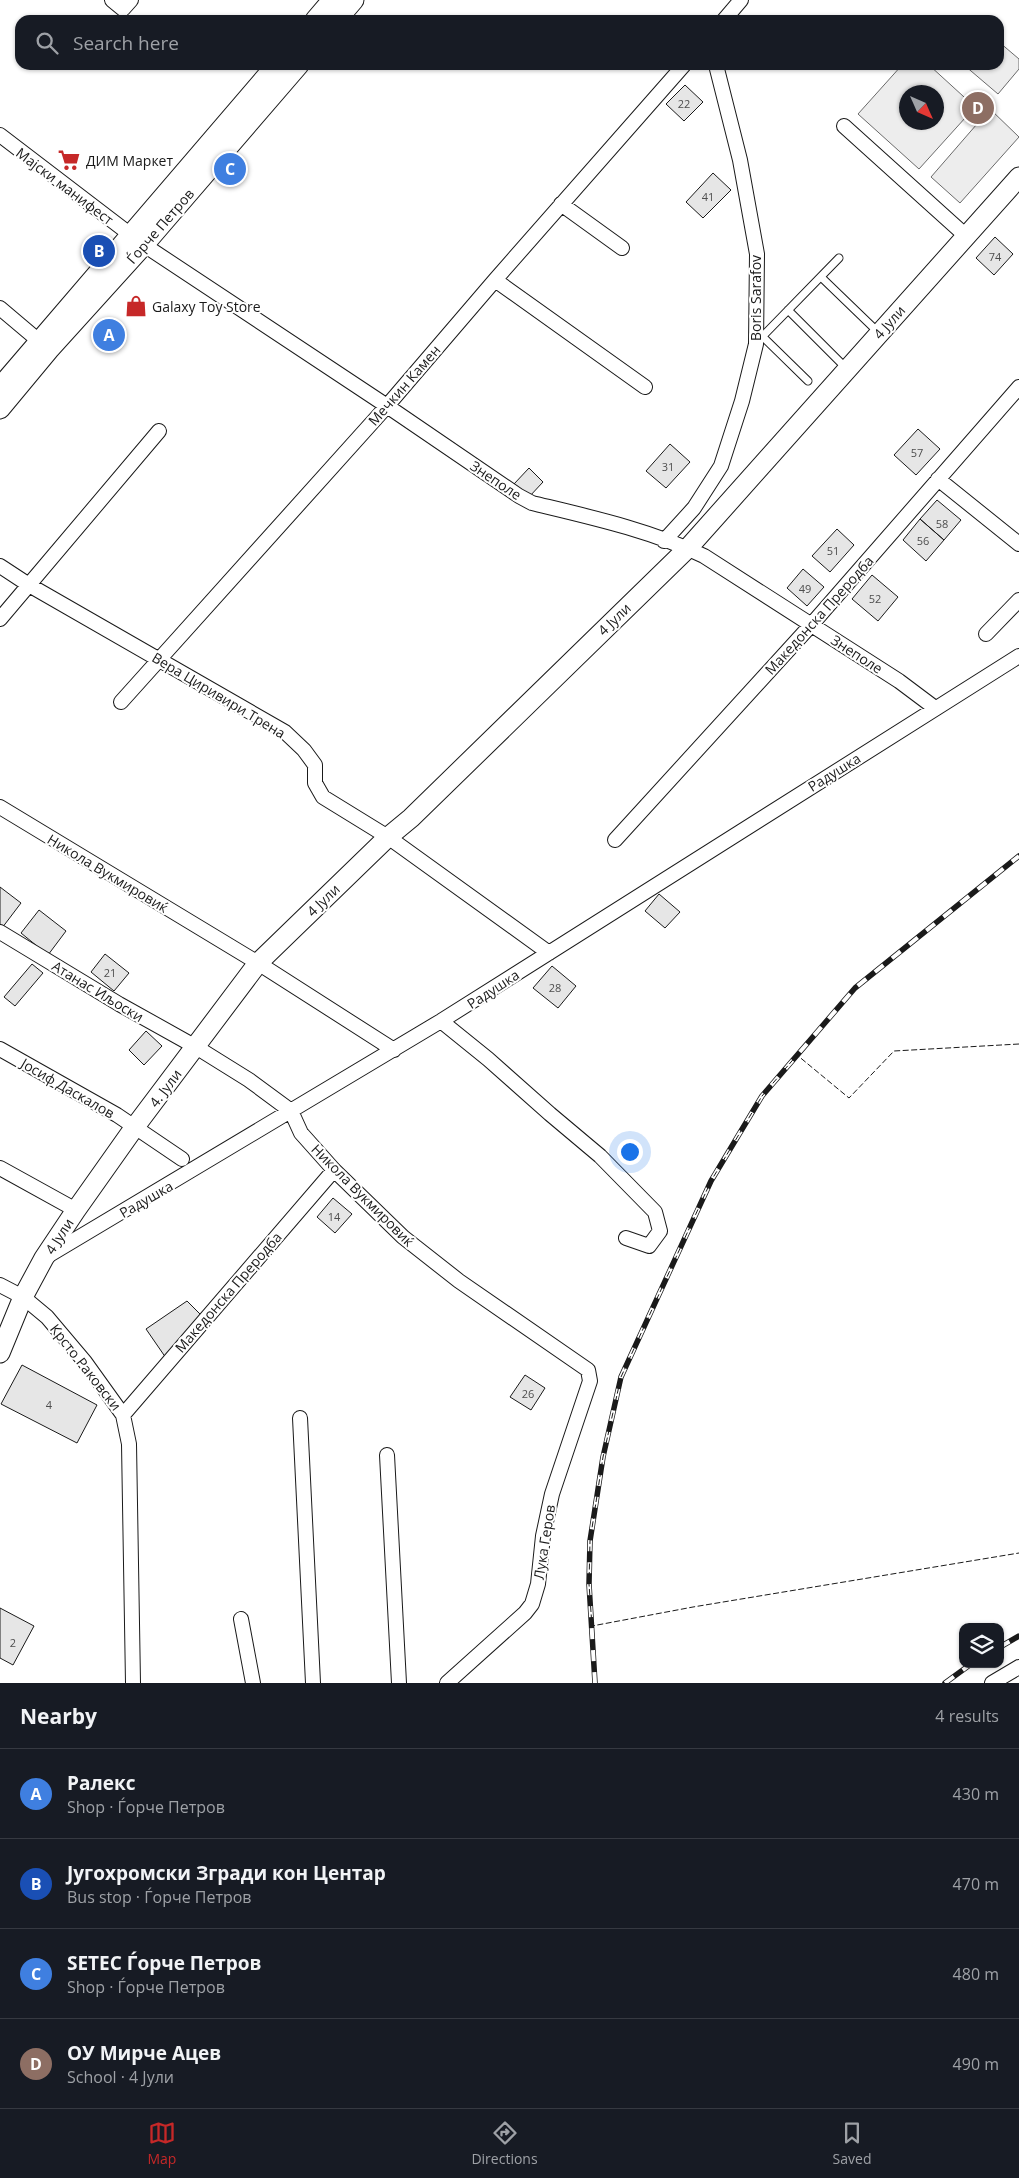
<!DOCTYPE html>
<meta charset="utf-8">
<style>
:root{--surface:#171b24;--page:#20242c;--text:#f1f3f6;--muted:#9ea1a6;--line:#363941;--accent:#c62828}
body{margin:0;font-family:"Open Sans",sans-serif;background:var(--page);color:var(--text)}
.controls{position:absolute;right:15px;bottom:15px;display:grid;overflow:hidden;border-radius:10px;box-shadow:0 1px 4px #0004}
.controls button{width:45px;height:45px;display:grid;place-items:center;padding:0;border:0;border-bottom:1px solid var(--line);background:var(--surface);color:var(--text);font:25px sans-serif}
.compass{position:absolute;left:899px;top:85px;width:45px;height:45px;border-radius:50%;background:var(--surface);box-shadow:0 1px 4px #0004;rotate:135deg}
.you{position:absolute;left:629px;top:1151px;width:18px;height:18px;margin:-12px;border:4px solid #fff;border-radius:50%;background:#1a73e8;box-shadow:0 0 0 8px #1a73e833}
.badge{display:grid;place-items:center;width:32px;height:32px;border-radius:50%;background:var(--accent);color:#fff;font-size:16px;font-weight:700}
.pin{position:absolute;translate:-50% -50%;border:2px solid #fff;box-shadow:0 1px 5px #0006}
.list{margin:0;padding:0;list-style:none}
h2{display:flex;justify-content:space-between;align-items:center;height:65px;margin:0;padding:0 20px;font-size:21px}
h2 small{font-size:16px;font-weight:400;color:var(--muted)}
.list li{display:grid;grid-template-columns:32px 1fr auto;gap:15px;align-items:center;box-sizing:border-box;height:90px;padding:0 20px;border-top:1px solid var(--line)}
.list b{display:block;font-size:19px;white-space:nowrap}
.list p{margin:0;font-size:16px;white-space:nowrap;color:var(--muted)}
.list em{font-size:16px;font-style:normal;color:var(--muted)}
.icon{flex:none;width:28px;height:28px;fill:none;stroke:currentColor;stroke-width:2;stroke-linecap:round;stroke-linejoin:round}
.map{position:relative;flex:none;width:1019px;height:1683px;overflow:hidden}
.search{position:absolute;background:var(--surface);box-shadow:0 1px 4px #0004;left:15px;right:15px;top:15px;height:55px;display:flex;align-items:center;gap:12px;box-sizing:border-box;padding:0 18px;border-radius:15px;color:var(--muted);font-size:19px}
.sheet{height:425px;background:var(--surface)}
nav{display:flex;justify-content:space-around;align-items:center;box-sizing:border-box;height:70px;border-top:1px solid var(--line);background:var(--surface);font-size:14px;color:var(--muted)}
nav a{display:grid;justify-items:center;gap:2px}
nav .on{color:var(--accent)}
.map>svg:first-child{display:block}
.built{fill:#ededed;stroke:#6a6a6a;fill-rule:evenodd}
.building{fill:#e6e6e6;stroke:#1a1a1a}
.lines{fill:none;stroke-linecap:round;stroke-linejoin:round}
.lane-casing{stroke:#1a1a1a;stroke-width:9}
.street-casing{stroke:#1a1a1a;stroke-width:16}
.secondary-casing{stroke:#1a1a1a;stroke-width:21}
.lane{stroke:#fff;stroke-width:7}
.street{stroke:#fff;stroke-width:14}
.secondary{stroke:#fff;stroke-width:19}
.rail-casing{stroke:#1a1a1a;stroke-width:5.5}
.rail{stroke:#fff;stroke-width:4;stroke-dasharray:11;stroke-linecap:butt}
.fence{stroke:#1a1a1a;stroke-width:1;stroke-dasharray:6 2.5;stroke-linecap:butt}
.labels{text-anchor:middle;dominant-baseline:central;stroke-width:4;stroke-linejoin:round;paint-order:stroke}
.number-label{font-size:11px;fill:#4d4d4d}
.poi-label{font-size:14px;fill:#1a1a1a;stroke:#fff;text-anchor:start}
.street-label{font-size:14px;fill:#1a1a1a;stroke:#fff}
</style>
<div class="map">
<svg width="1019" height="1683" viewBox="0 0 1019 1683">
<rect width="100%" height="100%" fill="#fff"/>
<path class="built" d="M 999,42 L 1019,59 L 1019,69 L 998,94 L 964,65 L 999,65 Z
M 902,65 L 929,65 L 975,107 L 919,169 L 858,114 ZM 936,92 L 936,122 L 906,122 L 906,92 Z
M 990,109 L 1019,137 L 960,203 L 931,177 Z"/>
<path class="building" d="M 685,85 L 703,102 L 684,121 L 666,104 Z
M 713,173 L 731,190 L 703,218 L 686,202 Z
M 995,237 L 1013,254 L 994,275 L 976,258 Z
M 918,429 L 940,449 L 916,475 L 894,455 Z
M 670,444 L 690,462 L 666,488 L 646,471 Z
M 529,468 L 543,482 L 529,497 L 514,484 Z
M 937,500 L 961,520 L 944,540 L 920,519 Z
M 920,519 L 944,540 L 926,561 L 903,540 Z
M 837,529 L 854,545 L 830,572 L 812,556 Z
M 803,569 L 824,587 L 807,606 L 787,588 Z
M 872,575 L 898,597 L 878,621 L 852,599 Z
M 0,887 L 21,903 L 2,928 L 0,926 Z
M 659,894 L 680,912 L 665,928 L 645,911 Z
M 39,910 L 66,931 L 48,955 L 21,933 Z
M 105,954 L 129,973 L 114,991 L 91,972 Z
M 32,964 L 43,973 L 15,1006 L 4,997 Z
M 552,966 L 576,986 L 558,1008 L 533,988 Z
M 146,1031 L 162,1046 L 144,1065 L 129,1050 Z
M 333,1198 L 352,1214 L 335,1233 L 317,1217 Z
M 187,1301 L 203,1317 L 166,1358 L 146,1329 Z
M 22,1365 L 97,1405 L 77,1443 L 1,1404 Z
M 525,1375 L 545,1388 L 531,1410 L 510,1397 Z
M 0,1608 L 34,1626 L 13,1665 L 0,1658 Z"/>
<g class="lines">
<g class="lane-casing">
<path id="lane" d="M 821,277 L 879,333
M 788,310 L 847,369
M 763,337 L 808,381
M 757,342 L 839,258"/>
</g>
<g class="street-casing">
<path id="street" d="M 112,0 L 123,9 L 131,0
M 724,20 L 741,0
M 844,126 L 966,236
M 0,135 L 144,245 L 387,406 L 519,496 L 532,503 C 590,517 650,530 704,556 L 899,681 L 935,708
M 561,204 L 622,248
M 495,280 L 645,387
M 0,308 L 39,341
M 938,479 L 1019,544
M 664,541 L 694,508 L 721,466 L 742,401 L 756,344 L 757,254 L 740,160 L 716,65
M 0,566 L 29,585 L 285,732 L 304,750 L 315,765 L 315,783 L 323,797 L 388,837 L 549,953
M 0,619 L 159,431
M 986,634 L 1019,600
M 121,702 L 387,406 L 495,280 L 684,65
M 0,807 L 258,963 L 394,1050
M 615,840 L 812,624 L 1019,387
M 0,932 L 119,1004 L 196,1047 L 249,1080 L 291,1111 L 301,1133 L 334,1170 L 403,1237 L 459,1281 L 588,1370 L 590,1381 L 552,1494 L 543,1536 L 538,1584 L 532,1604 L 525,1613 L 447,1683
M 441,1021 L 488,1059 L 550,1114 L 600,1156 L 655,1212 L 660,1231 L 649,1246 L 626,1238
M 0,1049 L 117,1115 L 182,1159
M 0,1168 L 76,1210
M 46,1257 L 441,1021 L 1019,656
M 0,1285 L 23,1297 L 47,1317 L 85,1362 L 123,1415 L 129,1444 L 133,1683
M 123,1415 L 334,1170
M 300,1418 L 313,1683
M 387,1455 L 399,1683
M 241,1619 L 253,1683
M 992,1683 L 1019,1667"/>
</g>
<g class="secondary-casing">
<path id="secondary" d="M 315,20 L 332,0
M 337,20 L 354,0
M 0,387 L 276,65
M 0,409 L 49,350 L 144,245 L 299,65
M 0,1353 L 23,1297 L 44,1258 L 76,1210 L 134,1128 L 258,963 L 388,837 L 411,818 L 688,548 L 1019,177"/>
</g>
<use href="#lane" class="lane"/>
<use href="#street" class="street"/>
<use href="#secondary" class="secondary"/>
<g class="rail-casing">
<path id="rail" d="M 1000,1647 L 1019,1636
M 595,1683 L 589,1584 L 590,1541 L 603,1457 L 621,1377 L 711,1181 L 762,1096 L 855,988 L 1019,856
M 945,1683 L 971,1664"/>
</g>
<use href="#rail" class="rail"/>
<path class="fence" d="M 1019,1044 L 894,1051 L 849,1098 L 797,1055 L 762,1096 L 711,1181 L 621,1377 L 603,1457 L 590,1541 L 589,1584 L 592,1626 L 693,1607 L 1019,1553"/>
</g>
<defs>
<g id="supermarket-bare" transform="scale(1.725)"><path d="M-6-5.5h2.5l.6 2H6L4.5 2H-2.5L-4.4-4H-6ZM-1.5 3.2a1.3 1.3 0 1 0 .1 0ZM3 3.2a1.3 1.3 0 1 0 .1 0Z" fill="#c62828" stroke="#fff" stroke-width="2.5" paint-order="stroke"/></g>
<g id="shop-bare" transform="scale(1.725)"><path d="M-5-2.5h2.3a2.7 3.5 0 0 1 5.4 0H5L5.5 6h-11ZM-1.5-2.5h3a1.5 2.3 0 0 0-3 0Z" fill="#c62828" stroke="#fff" stroke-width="2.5" paint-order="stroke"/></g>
</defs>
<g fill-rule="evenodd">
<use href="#supermarket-bare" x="69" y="160"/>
<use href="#shop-bare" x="136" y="306"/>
</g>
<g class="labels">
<g class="number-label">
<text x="684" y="103">22</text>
<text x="708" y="196">41</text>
<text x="995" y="256">74</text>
<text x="917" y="452">57</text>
<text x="668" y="466">31</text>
<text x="942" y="523">58</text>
<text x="923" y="540">56</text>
<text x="833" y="550">51</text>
<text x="805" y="588">49</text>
<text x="875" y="598">52</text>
<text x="110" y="972">21</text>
<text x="555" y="987">28</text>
<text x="334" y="1216">14</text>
<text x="528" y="1393">26</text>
<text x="49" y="1404">4</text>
<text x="13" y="1642">2</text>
</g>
<g class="poi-label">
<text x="86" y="160">ДИМ Маркет</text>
<text x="152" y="306">Galaxy Toy Store</text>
</g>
<g class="street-label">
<text transform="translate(65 186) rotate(37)">Мајски манифест</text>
<text transform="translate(160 226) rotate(-49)">Ѓорче Петров</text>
<text transform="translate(755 298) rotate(-90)">Boris Sarafov</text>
<text transform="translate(889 322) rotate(-48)">4 Јули</text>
<text transform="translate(404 385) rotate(-49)">Мечкин Камен</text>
<text transform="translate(496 480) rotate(34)">Знеполе</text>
<text transform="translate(819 615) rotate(-48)">Македонска Преродба</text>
<text transform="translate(614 619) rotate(-44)">4 Јули</text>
<text transform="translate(857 654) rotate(33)">Знеполе</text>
<text transform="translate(219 695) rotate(31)">Вера Циривири Трена</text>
<text transform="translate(834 772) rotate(-32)">Радушка</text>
<text transform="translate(108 873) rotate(31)">Никола Вукмировиќ</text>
<text transform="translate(323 900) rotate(-44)">4 Јули</text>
<text transform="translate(493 989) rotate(-33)">Радушка</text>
<text transform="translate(98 991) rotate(31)">Aтанас Иљоски</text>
<text transform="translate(68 1088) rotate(30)">Јосиф Даскалов</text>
<text transform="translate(165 1088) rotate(-53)">4. Јули</text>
<text transform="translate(363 1195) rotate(45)">Никола Вукмировиќ</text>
<text transform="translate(146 1199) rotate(-30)">Радушка</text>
<text transform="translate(59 1236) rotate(-57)">4 Јули</text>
<text transform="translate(228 1292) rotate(-49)">Македонска Преродба</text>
<text transform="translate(86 1367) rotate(52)">Крсто Раковски</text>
<text transform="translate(544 1542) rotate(-81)">Лука Геров</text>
</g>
</g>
</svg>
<div class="controls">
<button><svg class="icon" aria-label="layers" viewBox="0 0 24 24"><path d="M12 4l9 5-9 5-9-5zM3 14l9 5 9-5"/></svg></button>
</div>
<svg class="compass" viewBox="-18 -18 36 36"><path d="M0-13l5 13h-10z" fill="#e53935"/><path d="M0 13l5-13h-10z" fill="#9ea1a6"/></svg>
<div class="you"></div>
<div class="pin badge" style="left:109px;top:335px;background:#3f7fe0">A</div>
<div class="pin badge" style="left:99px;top:251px;background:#1a4fb4">B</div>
<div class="pin badge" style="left:230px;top:169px;background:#3f7fe0">C</div>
<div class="pin badge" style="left:978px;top:108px;background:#8d6e63">D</div>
<div class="search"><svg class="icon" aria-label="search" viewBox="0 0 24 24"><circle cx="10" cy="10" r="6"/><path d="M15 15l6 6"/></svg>Search here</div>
</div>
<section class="sheet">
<h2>Nearby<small>4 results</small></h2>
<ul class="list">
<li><span class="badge" style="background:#3f7fe0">A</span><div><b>Ралекс</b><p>Shop · Ѓорче Петров</p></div><em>430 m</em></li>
<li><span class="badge" style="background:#1a4fb4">B</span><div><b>Југохромски Згради кон Центар</b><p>Bus stop · Ѓорче Петров</p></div><em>470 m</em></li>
<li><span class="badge" style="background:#3f7fe0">C</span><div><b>SETEC Ѓорче Петров</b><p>Shop · Ѓорче Петров</p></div><em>480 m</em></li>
<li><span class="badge" style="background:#8d6e63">D</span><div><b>ОУ Мирче Ацев</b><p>School · 4 Јули</p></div><em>490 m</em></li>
</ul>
</section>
<nav>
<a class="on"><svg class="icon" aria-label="map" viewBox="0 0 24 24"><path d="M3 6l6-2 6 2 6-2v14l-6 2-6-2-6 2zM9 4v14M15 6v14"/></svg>Map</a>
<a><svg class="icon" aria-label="directions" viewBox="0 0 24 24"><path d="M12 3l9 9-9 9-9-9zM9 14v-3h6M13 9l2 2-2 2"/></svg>Directions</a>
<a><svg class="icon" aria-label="saved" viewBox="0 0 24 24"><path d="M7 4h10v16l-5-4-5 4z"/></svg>Saved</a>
</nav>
